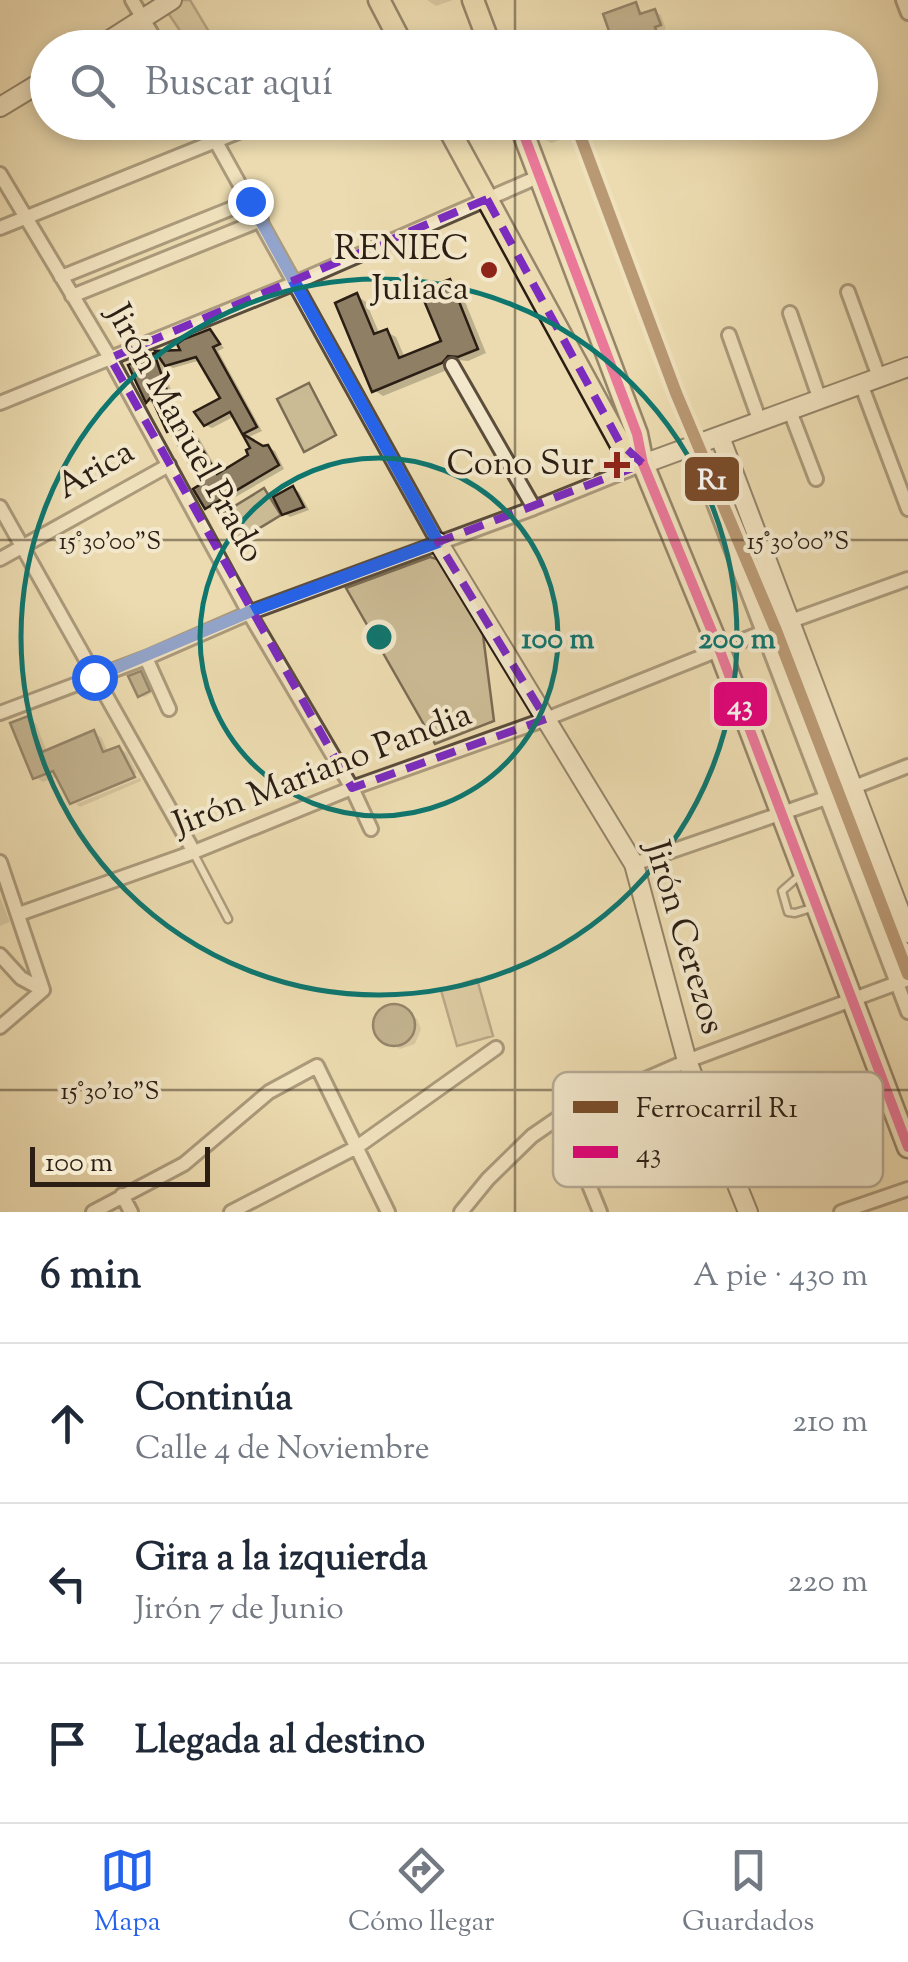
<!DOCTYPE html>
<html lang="es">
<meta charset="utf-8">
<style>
:root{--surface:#fff;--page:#f2f2f3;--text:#1f2937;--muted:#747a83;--line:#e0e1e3;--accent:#2563eb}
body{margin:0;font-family:"Sorts Mill Goudy",serif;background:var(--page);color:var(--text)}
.scale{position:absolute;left:30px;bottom:25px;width:180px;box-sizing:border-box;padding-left:10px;border:5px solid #2b1e14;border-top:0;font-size:28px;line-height:35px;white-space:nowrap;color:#2b1e14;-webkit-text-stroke:8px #f3e8cc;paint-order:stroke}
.stop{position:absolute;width:30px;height:30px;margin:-22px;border:8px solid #2563eb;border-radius:50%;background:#fff}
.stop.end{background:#2563eb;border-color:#fff;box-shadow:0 2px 10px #0008}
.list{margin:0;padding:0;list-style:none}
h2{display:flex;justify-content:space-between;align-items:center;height:130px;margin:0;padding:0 40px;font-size:42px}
h2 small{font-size:32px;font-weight:400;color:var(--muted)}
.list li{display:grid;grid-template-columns:65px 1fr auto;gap:30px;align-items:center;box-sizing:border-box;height:160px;padding:0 40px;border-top:2px solid var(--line)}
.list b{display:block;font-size:38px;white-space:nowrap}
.list p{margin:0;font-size:32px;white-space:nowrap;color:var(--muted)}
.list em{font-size:32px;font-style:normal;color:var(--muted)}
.icon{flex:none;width:55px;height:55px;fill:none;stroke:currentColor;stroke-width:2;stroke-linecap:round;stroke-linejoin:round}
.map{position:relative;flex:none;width:908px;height:1212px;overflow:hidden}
.search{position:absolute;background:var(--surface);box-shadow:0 5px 15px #0003;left:30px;right:30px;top:30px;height:110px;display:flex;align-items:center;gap:25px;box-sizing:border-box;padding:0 35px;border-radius:55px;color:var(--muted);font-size:38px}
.sheet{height:610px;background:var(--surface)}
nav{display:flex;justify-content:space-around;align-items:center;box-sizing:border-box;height:140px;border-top:2px solid var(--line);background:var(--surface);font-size:28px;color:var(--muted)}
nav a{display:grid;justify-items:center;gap:5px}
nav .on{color:var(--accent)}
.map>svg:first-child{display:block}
.green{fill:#cbbb95;stroke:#7b6c54;stroke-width:2.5}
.shadow{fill:#0003}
.building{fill:#8f8065;stroke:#2b1e14;stroke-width:2.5}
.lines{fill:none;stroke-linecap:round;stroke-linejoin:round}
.lane-casing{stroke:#5b4d3b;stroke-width:11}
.street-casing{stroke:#5b4d3b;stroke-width:18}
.secondary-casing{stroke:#2b1e14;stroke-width:22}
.primary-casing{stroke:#2b1e14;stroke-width:25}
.lane{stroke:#f3e8cc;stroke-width:6}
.street{stroke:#f3e8cc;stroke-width:12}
.secondary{stroke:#f3e8cc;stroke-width:18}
.primary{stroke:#ecdbb0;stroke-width:20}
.bus-1-casing{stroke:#f3e8cc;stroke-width:18}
.bus-1{stroke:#e5007d;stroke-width:10}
.rail-1-casing{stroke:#f3e8cc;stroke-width:20}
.rail-1{stroke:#7a4b2a;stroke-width:12}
.route{stroke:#2563eb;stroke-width:12}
.marked{fill:none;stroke:#7b2cbf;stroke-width:8;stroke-dasharray:20 12;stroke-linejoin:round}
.ticks{fill:none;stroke:#2b1e14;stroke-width:2.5;stroke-opacity:0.45}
.ring{fill:none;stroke:#0f766e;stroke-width:5}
.poi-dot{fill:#8f2418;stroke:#f3e8cc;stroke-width:4}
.labels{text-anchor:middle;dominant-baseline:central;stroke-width:8;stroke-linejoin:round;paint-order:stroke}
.poi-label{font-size:35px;fill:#2b1e14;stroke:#f3e8cc;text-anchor:end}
.street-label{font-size:35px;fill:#2b1e14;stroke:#f3e8cc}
.key{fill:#f3e8cc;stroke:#b7ab95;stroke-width:2.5}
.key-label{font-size:28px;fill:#2b1e14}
.ticks-label{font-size:25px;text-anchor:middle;fill:#2b1e14;stroke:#f3e8cc;stroke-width:8;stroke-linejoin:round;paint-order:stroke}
.centre{fill:#0f766e;stroke:#f3e8cc;stroke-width:5}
.ring-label{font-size:30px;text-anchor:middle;font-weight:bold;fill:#0f766e;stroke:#f3e8cc;stroke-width:8;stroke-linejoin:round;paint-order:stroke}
.line-badge{stroke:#f3e8cc;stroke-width:4}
.badge-label{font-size:28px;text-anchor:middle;font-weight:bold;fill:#fff}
</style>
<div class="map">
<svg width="908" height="1212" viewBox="0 0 908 1212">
<rect width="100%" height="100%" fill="#ecdbb0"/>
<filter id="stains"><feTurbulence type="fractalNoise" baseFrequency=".002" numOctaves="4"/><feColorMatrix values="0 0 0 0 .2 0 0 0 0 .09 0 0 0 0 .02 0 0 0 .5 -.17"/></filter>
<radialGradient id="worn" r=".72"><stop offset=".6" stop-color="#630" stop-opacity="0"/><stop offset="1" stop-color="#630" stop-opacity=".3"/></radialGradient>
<path class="green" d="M 183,0 L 190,0 L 211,35 L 191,47 L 166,10 Z
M 309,383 L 336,435 L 304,452 L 277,399 Z
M 264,488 L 281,515 L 237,542 L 220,515 Z
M 430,557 L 440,560 L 483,635 L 494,721 L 435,744 L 346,588 Z
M 477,979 L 493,1036 L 457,1046 L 441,990 Z"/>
<path class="shadow" d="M 427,0 L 453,0 L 436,6 Z
M 636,5 L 645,15 L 654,11 L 661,15 L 666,29 L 660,31 L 666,48 L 618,48 Z
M 531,35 L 540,40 L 542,48 L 508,48 Z
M 536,122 L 569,122 L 574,135 L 551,143 L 542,138 Z
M 450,282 L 459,287 L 486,353 L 468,361 L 458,360 L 452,368 L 383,396 L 374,390 L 357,296 L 366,302 L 380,335 L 387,332 L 396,337 L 405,358 L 444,342 Z
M 210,332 L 224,348 L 218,351 L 262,431 L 247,438 L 235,416 L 212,428 L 205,425 L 224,399 L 201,360 L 173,368 L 161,361 L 187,437 L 192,434 L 199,438 L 220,475 L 268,447 L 275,451 L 284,469 L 213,510 L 207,507 L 204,485 L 175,434 L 169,431 L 156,402 L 154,404 L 148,401 L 132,366 L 154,356 L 166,363 Z
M 293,488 L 299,492 L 309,510 L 290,517 L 284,513 Z
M 141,673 L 152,693 L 144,697 L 140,695 Z
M 28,719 L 36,724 L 47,752 L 93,733 L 101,737 L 108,752 L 119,748 L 127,753 L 137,773 L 73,800 L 73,803 L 58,776 L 43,782 L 35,777 Z
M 140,778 L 141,781 L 80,807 L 76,804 Z
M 0,897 L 10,922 L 0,926 Z
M 394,1006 L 417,1019 L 421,1029 L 415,1044 L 400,1049 L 378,1036 L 375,1021 L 384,1009 Z"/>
<path class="building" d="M 636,2 L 640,14 L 655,9 L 661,25 L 655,27 L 662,48 L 615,48 L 603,14 Z
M 531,32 L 536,48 L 504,48 L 503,42 Z
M 534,122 L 564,122 L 566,130 L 540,139 Z
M 450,279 L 478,349 L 458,357 L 448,356 L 442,363 L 372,392 L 335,303 L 357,293 L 374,334 L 387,329 L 399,358 L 441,341 L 420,291 Z
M 210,329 L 220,344 L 213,347 L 257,427 L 243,434 L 263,446 L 268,445 L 279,465 L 205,509 L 193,489 L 201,484 L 170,431 L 167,432 L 151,397 L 146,403 L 128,365 L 154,353 L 183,437 L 192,432 L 217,474 L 248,455 L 246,450 L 250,448 L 230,412 L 204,426 L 194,412 L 220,398 L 196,357 L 165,366 L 155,351 L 180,350 L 177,344 L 184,339 Z
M 293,486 L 304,507 L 282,515 L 273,497 Z
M 141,671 L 150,691 L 138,697 L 128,676 Z
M 28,716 L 42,752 L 94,730 L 103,752 L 119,746 L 135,777 L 70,804 L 53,771 L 33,779 L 10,723 Z
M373 1025a21 21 0 1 1 42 0a21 21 0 1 1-42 0Z"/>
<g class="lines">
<g class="lane-casing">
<path id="lane" d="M 194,854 L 228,919
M 799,876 L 782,891 L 788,912 L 795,913 L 815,907"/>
</g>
<g class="street-casing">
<path id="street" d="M 132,0 L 160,48
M 903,0 L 908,13
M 463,48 L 487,38
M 205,122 L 438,542
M 0,174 L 110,358 L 249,613 L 352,788 L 371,829
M 0,228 L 263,122
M 61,277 L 250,201
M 848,292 L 879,377
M 72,296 L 261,220
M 790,313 L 820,400
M 729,335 L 760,422
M 452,365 L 534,508
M 861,384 L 908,509
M 0,403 L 295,283 L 540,176
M 790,411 L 816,479
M 692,446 L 908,1012
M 0,507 L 194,852
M 0,559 L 169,465
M 146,658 L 169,709
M 0,713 L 146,658 L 249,613 L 534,508 L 643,464
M 0,862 L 43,990
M 634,864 L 826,798 L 908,766
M 19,914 L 194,852 L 352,788 L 546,719 L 791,621 L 908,579
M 0,955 L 21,978 L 43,990
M 0,1027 L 43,990
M 561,1116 L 600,1212
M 122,1195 L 131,1212
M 93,1212 L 184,1164 L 269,1092 L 317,1066 L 388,1212
M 231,1212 L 357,1147 L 496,1048
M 461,1212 L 488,1179 L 532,1136 L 561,1116 L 687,1061 L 908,979
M 841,1212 L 908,1189"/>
</g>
<g class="secondary-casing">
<path id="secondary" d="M 97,48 L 172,0
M 0,107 L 48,78
M 720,437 L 908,933
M 643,464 L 908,367
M 438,542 L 634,864 L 687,1061 L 748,1212"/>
</g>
<g class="primary-casing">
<path id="primary" d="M 379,0 L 404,48
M 473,0 L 491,48
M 445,122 L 620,443 L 643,464
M 519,122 L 637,434 L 643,464 L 720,651 L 908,1147"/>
</g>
<use href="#lane" class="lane"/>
<use href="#street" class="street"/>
<use href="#secondary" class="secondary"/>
<use href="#primary" class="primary"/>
<g class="bus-1-casing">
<path id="bus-1" d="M 519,122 L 637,434 L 643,464 L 720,651 L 908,1147"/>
</g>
<use href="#bus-1" class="bus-1"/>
<g class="rail-1-casing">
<path id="rail-1" d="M 575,122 L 676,393 L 775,628 L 908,974"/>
</g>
<use href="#rail-1" class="rail-1"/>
</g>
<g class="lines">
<path class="route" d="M 94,677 L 249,612 L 438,542 L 250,201"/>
</g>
<path d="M0 0H908V1212H0ZM 487,199 L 620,443 L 643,464 L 438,542 L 546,719 L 352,788 L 110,358 Z" fill="#ecdbb0" fill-opacity=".55" fill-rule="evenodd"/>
<path class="marked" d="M 487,199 L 620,443 L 643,464 L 438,542 L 546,719 L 352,788 L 110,358 Z"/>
<path class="ticks" d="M 515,0 L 515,48M 515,122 L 515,1212M 0,540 L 908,540M 0,1090 L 908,1090"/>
<g class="ring">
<circle cx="379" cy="637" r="179"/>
<circle cx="379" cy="637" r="358"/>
</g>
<g class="poi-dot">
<circle cx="489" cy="270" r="10"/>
<path d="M612 450h10v10h10v10h-10v10h-10v-10h-10v-10h10z"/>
</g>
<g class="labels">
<g class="poi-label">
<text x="469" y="250">RENIEC<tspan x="469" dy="40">Juliaca</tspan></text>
<text x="594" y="465">Cono Sur</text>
</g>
<g class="street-label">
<text transform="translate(184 434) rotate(61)">Jirón Manuel Prado</text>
<text transform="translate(96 471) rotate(-30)">Arica</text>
<text transform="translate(323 771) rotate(-21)">Jirón Mariano Pandia</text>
<text transform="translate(683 938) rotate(73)">Jirón Cerezos</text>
</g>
</g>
<rect x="553" y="1072" width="330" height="115" rx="15" class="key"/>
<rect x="573" y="1101" width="45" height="12" fill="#7a4b2a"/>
<rect x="573" y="1146" width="45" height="12" fill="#e5007d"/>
<g class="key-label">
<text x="636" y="1117">Ferrocarril R1</text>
<text x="636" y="1162">43</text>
</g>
<g class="ticks-label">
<text x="110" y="549">15°30'00"S</text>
<text x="798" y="549">15°30'00"S</text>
<text x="110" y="1099">15°30'10"S</text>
</g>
<circle cx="379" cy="637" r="15" class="centre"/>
<g class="ring-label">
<text x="558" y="648">100 m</text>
<text x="737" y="648">200 m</text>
</g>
<g class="line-badge">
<rect x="683" y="455" width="58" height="48" rx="10" fill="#7a4b2a"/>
<rect x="712" y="680" width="57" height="48" rx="10" fill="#e5007d"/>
</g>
<g class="badge-label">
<text x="712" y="489">R1</text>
<text x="740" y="714">43</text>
</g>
<rect width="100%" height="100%" filter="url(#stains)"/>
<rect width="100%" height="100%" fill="url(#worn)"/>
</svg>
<div class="scale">100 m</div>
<div class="stop" style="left:94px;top:677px"></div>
<div class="stop end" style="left:250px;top:201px"></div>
<div class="search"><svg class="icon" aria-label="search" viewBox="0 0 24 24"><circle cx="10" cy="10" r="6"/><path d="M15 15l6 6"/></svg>Buscar aquí</div>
</div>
<section class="sheet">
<h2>6 min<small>A pie · 430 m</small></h2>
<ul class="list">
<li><svg class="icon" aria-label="ahead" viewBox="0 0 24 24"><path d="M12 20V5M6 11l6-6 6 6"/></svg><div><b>Continúa</b><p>Calle 4 de Noviembre</p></div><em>210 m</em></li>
<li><svg class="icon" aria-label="left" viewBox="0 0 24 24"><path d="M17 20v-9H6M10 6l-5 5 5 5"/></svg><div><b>Gira a la izquierda</b><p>Jirón 7 de Junio</p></div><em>220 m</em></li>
<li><svg class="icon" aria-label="arrive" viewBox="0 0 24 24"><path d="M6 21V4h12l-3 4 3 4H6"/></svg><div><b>Llegada al destino</b></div></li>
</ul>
</section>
<nav>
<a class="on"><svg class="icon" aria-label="map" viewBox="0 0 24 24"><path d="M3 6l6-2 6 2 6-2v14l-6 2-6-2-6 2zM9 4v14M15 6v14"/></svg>Mapa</a>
<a><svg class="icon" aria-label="directions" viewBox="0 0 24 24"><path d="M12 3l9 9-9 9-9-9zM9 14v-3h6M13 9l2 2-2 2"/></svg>Cómo llegar</a>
<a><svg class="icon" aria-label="saved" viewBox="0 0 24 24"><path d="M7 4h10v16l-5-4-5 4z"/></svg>Guardados</a>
</nav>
